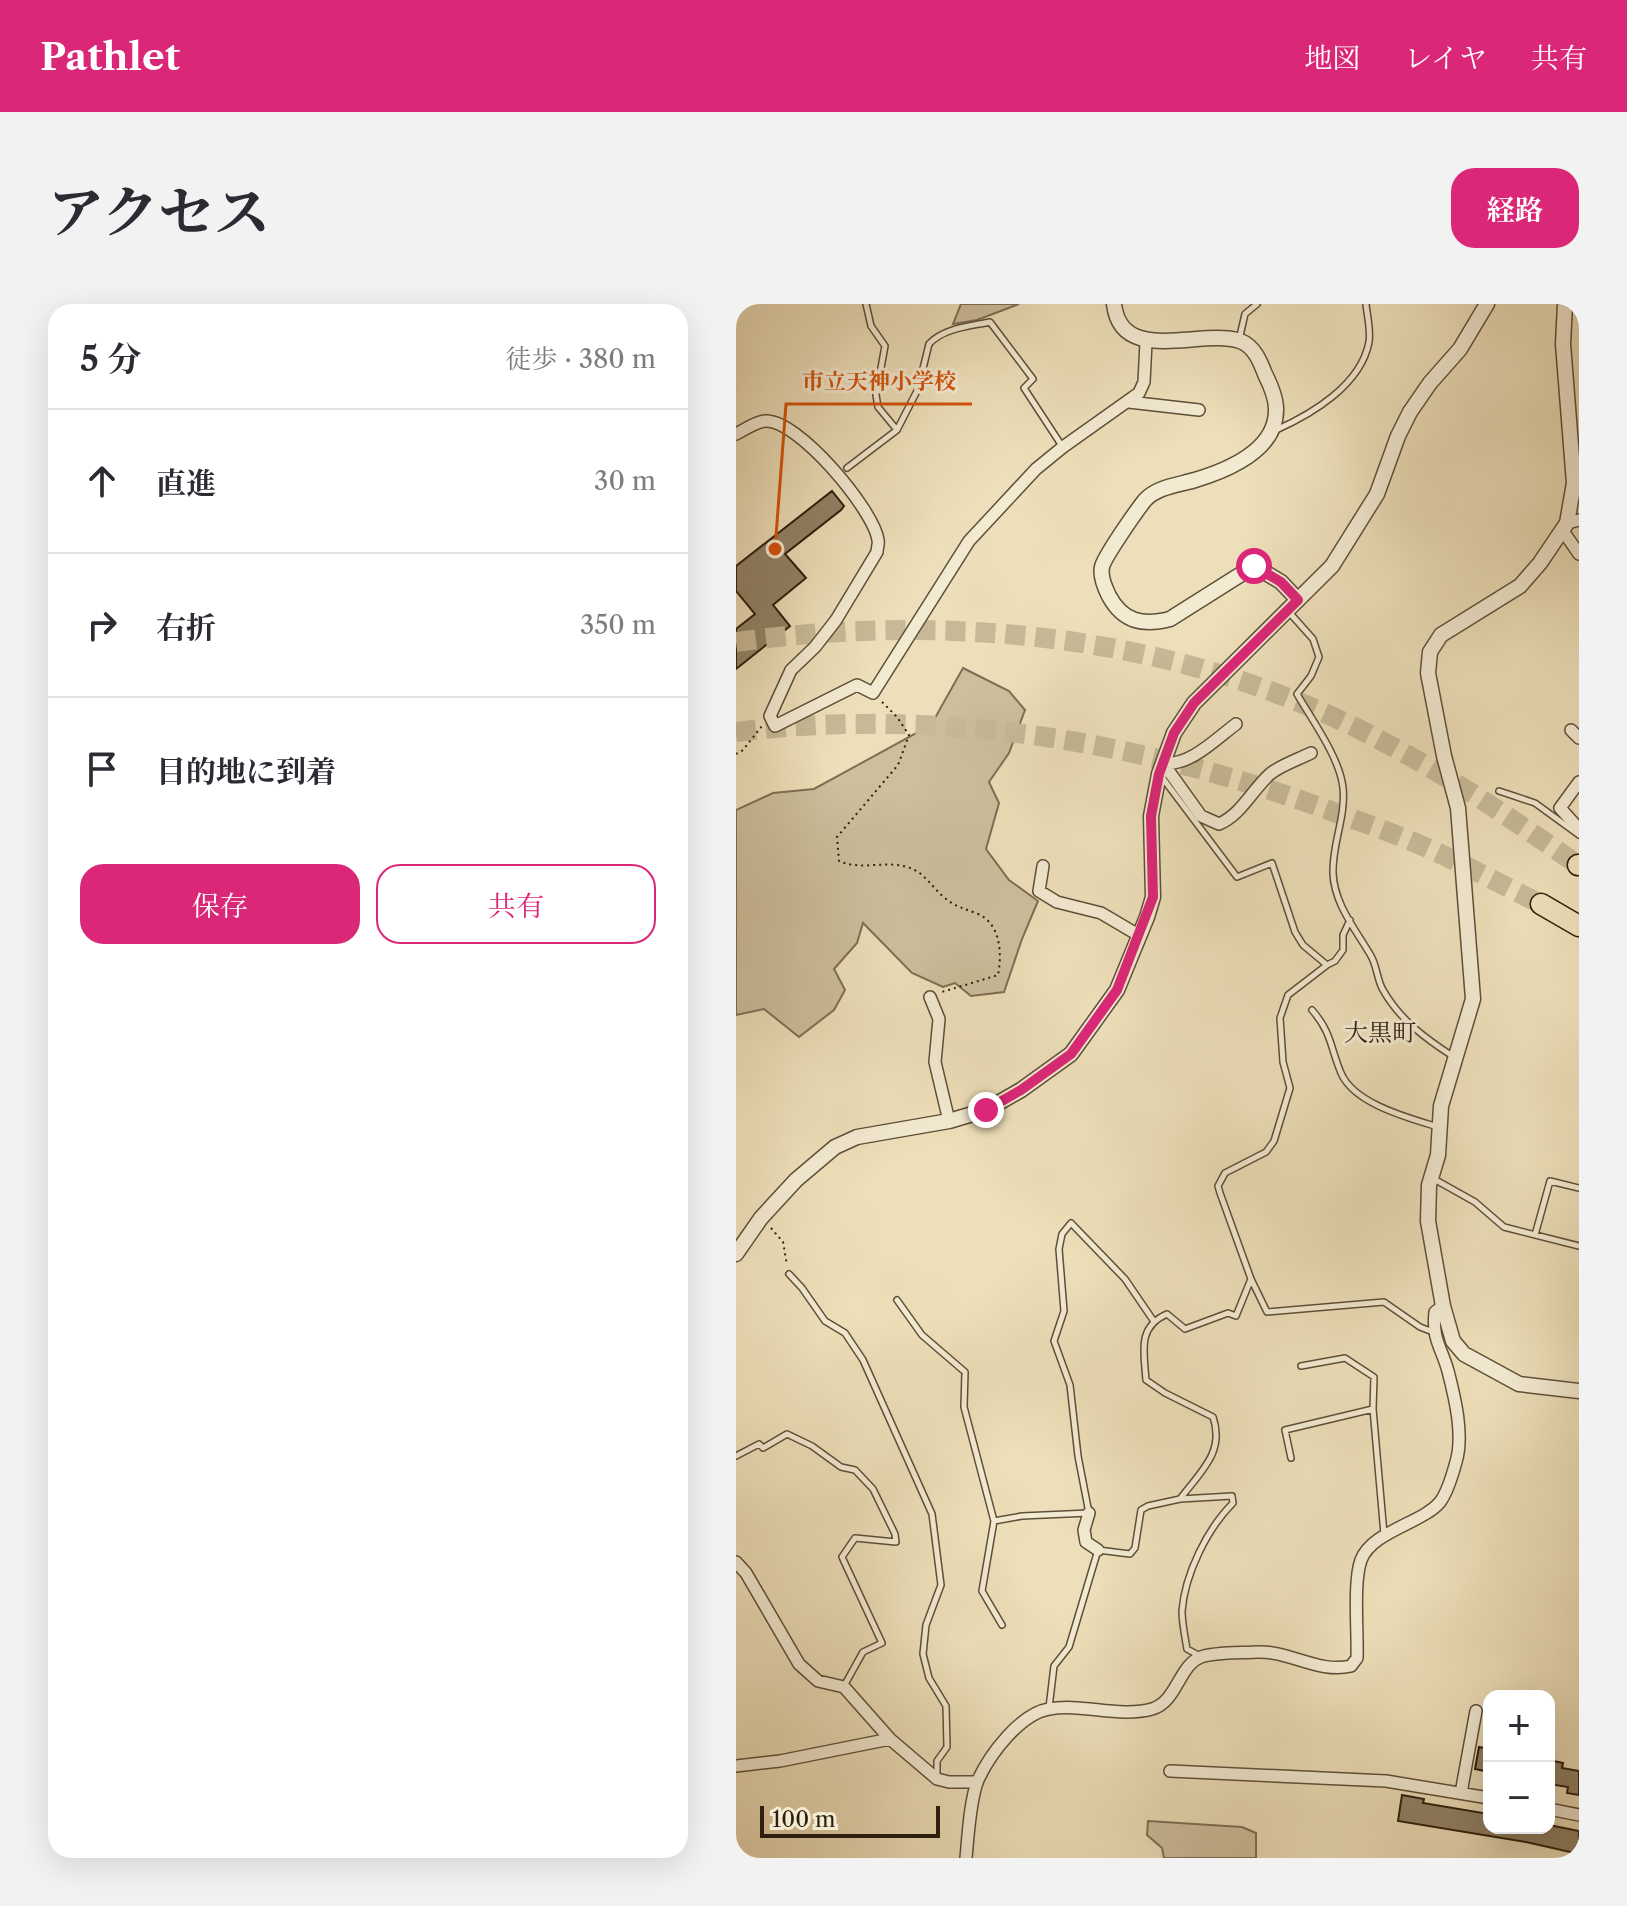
<!DOCTYPE html>
<html lang="ja">
<meta charset="utf-8">
<style>
:root{--surface:#fff;--page:#f2f2f3;--text:#2b2b33;--muted:#7c7c81;--line:#e1e1e2;--accent:#db2777}
body{margin:0;font-family:"Libre Caslon Text","Noto Serif JP",serif;background:var(--page);color:var(--text)}
.controls{position:absolute;right:24px;bottom:24px;display:grid;overflow:hidden;border-radius:16px;box-shadow:0 8px 32px #0002}
.controls button{width:72px;height:72px;display:grid;place-items:center;padding:0;border:0;border-bottom:2px solid var(--line);background:var(--surface);color:var(--text);font:40px sans-serif}
.scale{position:absolute;left:24px;bottom:20px;width:180px;box-sizing:border-box;padding-left:8px;border:4px solid #2e1f0e;border-top:0;font-size:22px;line-height:28px;white-space:nowrap;color:#2e1f0e;-webkit-text-stroke:6px #f3ead2;paint-order:stroke}
.stop{position:absolute;width:24px;height:24px;margin:-18px;border:6px solid #db2777;border-radius:50%;background:#fff}
.stop.end{background:#db2777;border-color:#fff;box-shadow:0 2px 8px #0008}
.list{margin:0;padding:0;list-style:none}
h2{display:flex;justify-content:space-between;align-items:center;height:104px;margin:0;padding:0 32px;font-size:34px}
h2 small{font-size:26px;font-weight:400;color:var(--muted)}
.list li{display:grid;grid-template-columns:52px 1fr auto;gap:24px;align-items:center;box-sizing:border-box;height:144px;padding:0 32px;border-top:2px solid var(--line)}
.list b{display:block;font-size:30px;white-space:nowrap}
.list em{font-size:26px;font-style:normal;color:var(--muted)}
.actions{display:flex;gap:16px;padding:24px 32px}
.actions a{flex:1;padding:18px 0;border:2px solid var(--accent);border-radius:24px;text-align:center;font-size:28px;color:var(--accent)}
.actions .main{background:var(--accent);color:#fff}
.icon{flex:none;width:44px;height:44px;fill:none;stroke:currentColor;stroke-width:2;stroke-linecap:round;stroke-linejoin:round}
.map{position:relative;flex:none;width:843px;height:1554px;overflow:hidden;border-radius:24px}
header{display:flex;align-items:center;gap:48px;box-sizing:border-box;height:112px;padding:0 40px;background:var(--accent);color:#fff}
header strong{font-size:38px}
nav{display:flex;gap:44px;margin-inline-start:auto;font-size:28px}
.intro{display:flex;align-items:center;justify-content:space-between;box-sizing:border-box;height:192px;padding:0 48px}
h1{margin:0;font-size:56px}
.button{padding:20px 36px;border-radius:24px;background:var(--accent);color:#fff;font-size:28px;font-weight:700}
main{display:flex;gap:48px;padding:0 48px}
aside{flex:1;background:var(--surface);border-radius:24px;box-shadow:0 8px 32px #0002}
.map>svg:first-child{display:block}
.green{fill:#cdbe9c;stroke:#7e6e55;stroke-width:2}
.building{fill:#918367;stroke:#2e1f0e;stroke-width:2}
.lines{fill:none;stroke-linecap:round;stroke-linejoin:round}
.motorway-tunnel{stroke:#c7b997;stroke-width:20;stroke-dasharray:20 10;stroke-linecap:butt}
.service-casing{stroke:#5e4f39;stroke-width:8}
.minor-casing{stroke:#5e4f39;stroke-width:14}
.tertiary-casing{stroke:#5e4f39;stroke-width:17}
.motorway-casing{stroke:#2e1f0e;stroke-width:23}
.path{stroke:#2e1f0e;stroke-width:2;stroke-dasharray:2 4;stroke-linecap:butt}
.service{stroke:#f3ead2;stroke-width:5}
.minor{stroke:#f3ead2;stroke-width:11}
.tertiary{stroke:#f3ead2;stroke-width:14}
.motorway{stroke:#eddfb9;stroke-width:20}
.route{stroke:#db2777;stroke-width:10}
.labels{text-anchor:middle;dominant-baseline:central;stroke-width:6;stroke-linejoin:round;paint-order:stroke}
.quarter-label{font-size:24px;fill:#2e1f0e;stroke:#f3ead2}
.leader{fill:none;stroke:#d5530c;stroke-width:3}
.callout-dot{fill:#d5530c;stroke:#f3ead2;stroke-width:3}
.callout-label{font-size:22px;text-anchor:middle;font-weight:bold;fill:#d5530c;stroke:#f3ead2;stroke-width:6;stroke-linejoin:round;paint-order:stroke}
</style>
<header>
<strong>Pathlet</strong>
<nav><a>地図</a><a>レイヤ</a><a>共有</a></nav>
</header>
<div class="intro"><h1>アクセス</h1><a class="button">経路</a></div>
<main>
<aside>
<h2>5 分<small>徒歩 · 380 m</small></h2>
<ul class="list">
<li><svg class="icon" aria-label="ahead" viewBox="0 0 24 24"><path d="M12 20V5M6 11l6-6 6 6"/></svg><div><b>直進</b></div><em>30 m</em></li>
<li><svg class="icon" aria-label="right" viewBox="0 0 24 24"><path d="M7 20v-9h11M14 6l5 5-5 5"/></svg><div><b>右折</b></div><em>350 m</em></li>
<li><svg class="icon" aria-label="arrive" viewBox="0 0 24 24"><path d="M6 21V4h12l-3 4 3 4H6"/></svg><div><b>目的地に到着</b></div></li>
</ul>
<div class="actions"><a class="main">保存</a><a>共有</a></div>
</aside>
<div class="map">
<svg width="843" height="1554" viewBox="0 0 843 1554">
<rect width="100%" height="100%" fill="#eddfb9"/>
<filter id="stains"><feTurbulence type="fractalNoise" baseFrequency=".0025" numOctaves="4"/><feColorMatrix values="0 0 0 0 .2 0 0 0 0 .09 0 0 0 0 .02 0 0 0 .5 -.17"/></filter>
<radialGradient id="worn" r=".72"><stop offset=".6" stop-color="#630" stop-opacity="0"/><stop offset="1" stop-color="#630" stop-opacity=".3"/></radialGradient>
<path class="green" d="M 225,0 L 283,0 L 241,16 L 217,20 Z
M 227,364 L 273,387 L 289,406 L 273,449 L 253,478 L 263,499 L 250,545 L 273,576 L 302,597 L 286,635 L 268,688 L 235,692 L 219,679 L 207,683 L 176,669 L 127,619 L 121,639 L 98,665 L 109,686 L 98,706 L 63,733 L 28,705 L 0,711 L 0,506 L 37,489 L 78,485 L 195,421 Z
M 412,1517 L 506,1523 L 520,1529 L 520,1554 L 428,1554 L 426,1544 L 411,1531 Z"/>
<path class="building" d="M 96,187 L 108,202 L 105,206 L 49,250 L 70,274 L 37,301 L 54,322 L 0,365 L 0,325 L 19,310 L 0,287 L 0,262 Z
M 743,1443 L 753,1445 L 753,1468 L 739,1465 Z
M 813,1456 L 827,1459 L 826,1464 L 843,1467 L 843,1491 L 831,1489 L 832,1483 L 813,1480 Z
M 666,1491 L 688,1495 L 687,1499 L 753,1510 L 753,1524 L 813,1524 L 813,1521 L 843,1527 L 843,1550 L 790,1538 L 662,1517 Z"/>
<g class="lines">
<path class="motorway-tunnel" d="M 0,338 C 205,310 422,329 610,419 C 692,458 768,509 842,561
M 0,428 C 202,403 405,437 595,507 C 628,519 663,531 696,546 C 733,563 768,582 805,600"/>
<g class="service-casing">
<path id="service" d="M 503,36 L 509,10 L 521,0
M 161,126 L 182,85 L 193,40 C 207,24 235,22 254,18 L 297,75 L 288,84 L 326,142
M 540,126 C 576,110 625,81 633,38 C 635,27 631,11 630,0
M 111,164 L 161,126 L 142,103 L 140,91 L 149,42 L 135,22 L 130,0
M 552,307 L 577,335 L 583,353 L 575,372 L 561,390 C 576,416 604,454 607,484 C 610,513 596,540 597,569 C 598,600 620,626 635,652 C 641,662 641,676 647,686 C 664,716 690,735 718,753
M 425,472 L 501,573 L 536,559 L 559,628 L 567,641 L 591,661
M 763,487 L 799,499 L 843,531
M 614,616 L 607,631 L 607,646 L 599,657 L 591,661 L 552,691 L 544,714 L 547,758 L 554,784 L 538,837 L 530,848 L 489,869 L 482,882 L 484,889 L 515,975 L 531,1008 L 648,998 L 684,1023 L 697,1028
M 576,706 C 596,729 594,743 605,769 C 618,800 673,814 702,823
M 698,875 L 739,898 L 768,923 L 843,942
M 799,931 L 814,877 L 843,884
M 53,970 L 66,984 L 89,1017 L 109,1029 L 127,1056 L 196,1210 L 205,1281 L 190,1321 L 187,1350 L 193,1374 L 210,1402 L 211,1443 L 201,1457 L 201,1474
M 161,996 L 186,1031 L 229,1068 L 228,1103 L 258,1217 L 246,1287 L 266,1321
M 565,1062 L 609,1054 L 638,1073 L 637,1105 L 648,1230
M 0,1152 L 23,1140 L 27,1144 L 51,1130 L 76,1142 L 105,1163 L 119,1166 L 137,1185 L 159,1230 L 160,1238 L 119,1234 L 106,1253 L 146,1339 L 127,1348 L 108,1382
M 555,1154 L 549,1126 L 637,1105
M 444,1195 C 465,1167 489,1148 477,1113 L 429,1089 L 410,1076 C 408,1048 401,1023 431,1010 L 449,1025 L 492,1009 L 500,1012 L 515,975
M 258,1217 L 286,1212 L 353,1209 L 342,1152 L 334,1081 L 318,1037 L 328,1007 L 323,945 L 326,930 L 335,919 L 389,975 L 417,1016
M 313,1404 L 318,1362 L 333,1343 L 362,1246 L 394,1250 L 399,1244 L 405,1206 L 412,1202 L 444,1195 L 496,1192 L 497,1199 C 471,1225 449,1270 446,1307 C 446,1319 449,1333 451,1345 L 464,1352"/>
</g>
<g class="minor-casing">
<path id="minor" d="M 393,98 L 463,106
M 0,130 C 8,126 19,118 29,117 C 61,114 138,206 142,236 C 143,240 141,244 141,248 L 100,316 L 79,343 L 55,366 L 34,412 L 39,422 L 121,381 L 137,389 L 233,237 L 300,165 L 327,143 L 403,89 L 408,78 L 410,38
M 831,219 L 843,216
M 827,227 L 843,250
M 835,426 L 843,434
M 427,459 L 465,512 L 483,520 C 505,511 516,486 534,470 C 545,461 561,456 575,449
M 427,459 C 453,463 480,435 500,420
M 843,478 L 824,504 L 843,525
M 307,562 L 303,587 L 321,598 L 365,609 L 404,632
M 194,693 L 203,715 L 199,758 L 213,817
M 353,1209 L 348,1226 L 350,1238 L 362,1246
M 0,1258 L 10,1269 L 63,1360 L 82,1377 L 108,1383 L 154,1435 L 201,1475 L 213,1478 L 241,1478
M 0,1462 L 44,1457 L 154,1435
M 434,1467 L 650,1477 L 753,1494
M 725,1489 L 740,1407
M 813,1505 L 843,1511
M 230,1554 C 232,1533 234,1495 242,1476 C 254,1450 284,1410 313,1405 C 346,1399 383,1414 416,1405 C 441,1398 443,1361 465,1353 C 478,1348 506,1349 520,1348 C 552,1346 583,1370 615,1362 L 621,1354 C 622,1328 617,1278 625,1256 C 636,1227 687,1219 704,1198 C 711,1189 717,1169 720,1158 C 728,1131 719,1094 712,1067 C 705,1042 696,1036 699,1008 L 707,1002"/>
</g>
<g class="tertiary-casing">
<path id="tertiary" d="M 378,0 C 385,62 465,24 504,37 C 518,42 524,57 529,70 C 534,80 540,93 540,105 C 541,146 492,166 459,176 C 442,181 421,183 409,196 C 401,206 368,253 366,263 C 364,272 369,284 373,292 C 387,318 407,322 434,315 L 518,262 L 545,278 L 562,296
M 829,0 L 827,40 L 838,179 L 831,219 L 804,259 L 784,282 L 705,331 L 694,348 L 692,369 L 708,452 L 722,504 L 737,695 L 705,802 L 702,851 L 693,881 L 692,917 L 707,1002 L 717,1037 L 728,1050 L 783,1080 L 843,1087
M 0,950 L 25,914 L 60,876 L 99,843 L 121,833 L 213,817 L 250,806 L 285,786 L 335,750 L 381,686 L 411,613 L 417,593 L 415,512 L 423,470 L 438,429 L 458,399 L 596,262 L 641,190 L 662,132 L 674,108 L 694,79 L 724,45 L 751,0"/>
</g>
<g class="motorway-casing">
<path id="motorway" d="M 842,561 L 843,561
M 805,600 L 843,622"/>
</g>
<path class="path" d="M 146,398 L 161,413 L 173,431 L 162,461 L 101,533 L 103,557 C 125,567 149,556 171,563 C 189,568 195,583 209,594 C 219,603 230,605 242,610 C 265,620 266,650 262,671 L 206,688
M 0,450 L 7,446 L 26,422
M 35,924 L 47,938 L 51,961"/>
<use href="#service" class="service"/>
<use href="#minor" class="minor"/>
<use href="#tertiary" class="tertiary"/>
<use href="#motorway" class="motorway"/>
</g>
<g class="lines">
<path class="route" d="M 250,806 L 285,786 L 335,750 L 381,686 L 417,593 L 415,512 L 423,470 L 438,429 L 458,399 L 562,296 L 545,278 L 518,262"/>
</g>
<g class="labels">
<g class="quarter-label">
<text x="644" y="728">大黒町</text>
</g>
</g>
<path class="leader" d="M39 245L50 100H236"/>
<circle class="callout-dot" cx="39" cy="245" r="8"/>
<g class="callout-label">
<text x="143" y="85">市立天神小学校</text>
</g>
<rect width="100%" height="100%" filter="url(#stains)"/>
<rect width="100%" height="100%" fill="url(#worn)"/>
</svg>
<div class="controls">
<button>+</button>
<button>−</button>
</div>
<div class="scale">100 m</div>
<div class="stop" style="left:518px;top:262px"></div>
<div class="stop end" style="left:250px;top:806px"></div>
</div>
</main>
